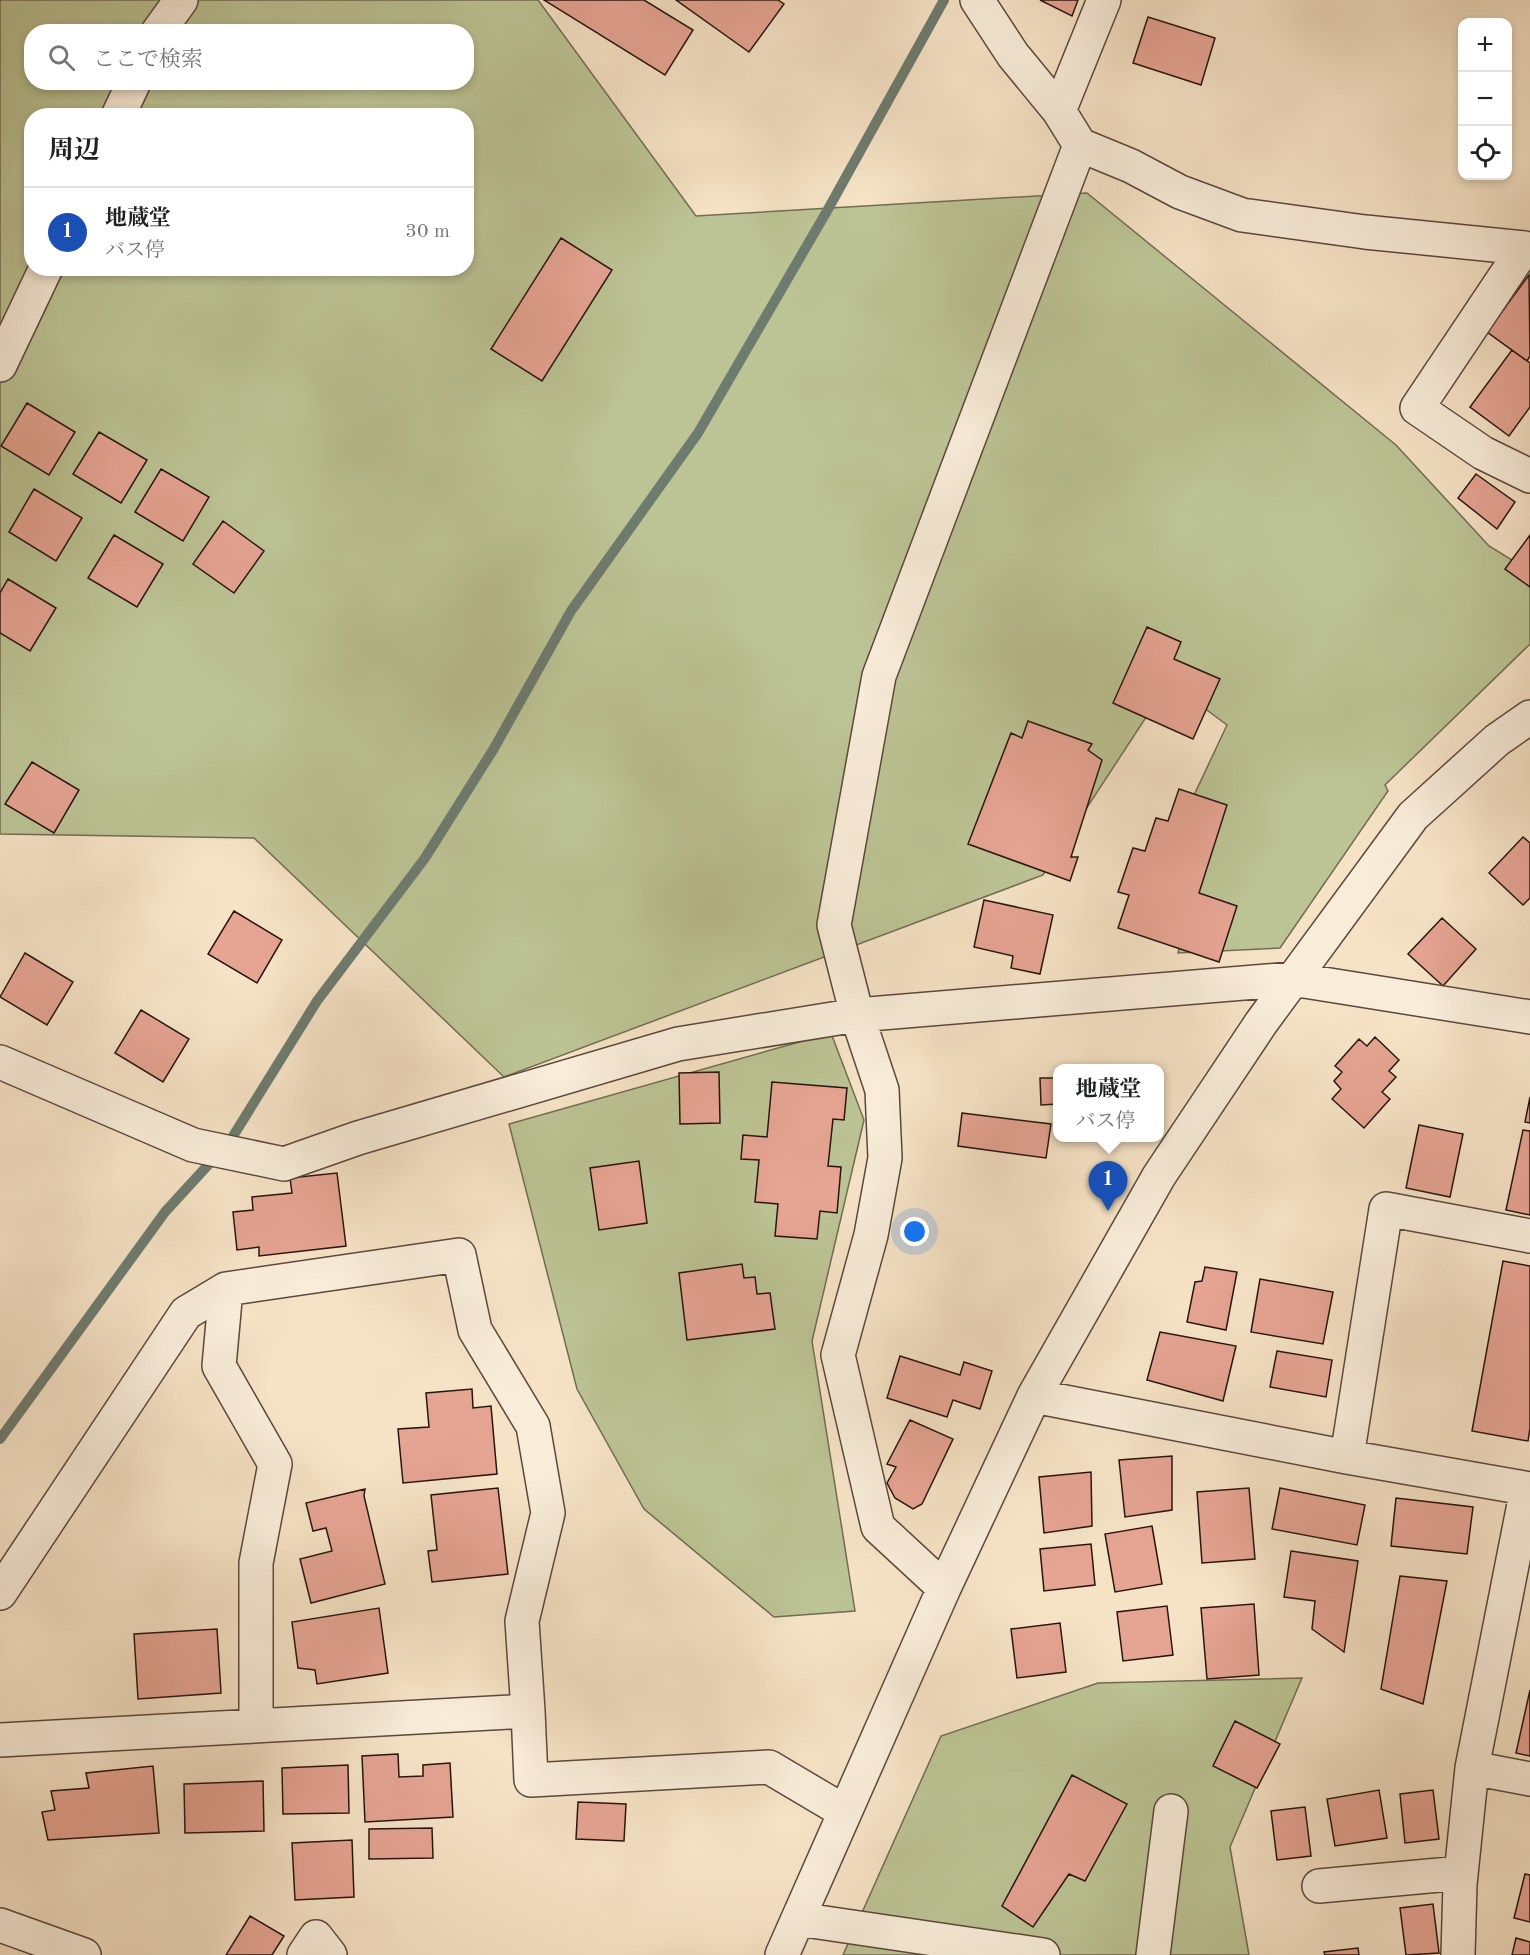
<!DOCTYPE html>
<html lang="ja">
<meta charset="utf-8">
<style>
:root{--surface:#fff;--page:#f6f6f6;--text:#202124;--muted:#757577;--line:#e0e0e0;--accent:#8f2418}
body{margin:0;font-family:"Old Standard TT","Noto Serif JP",serif;background:var(--page);color:var(--text)}
.controls{position:absolute;right:18px;top:18px;display:grid;overflow:hidden;border-radius:12px;box-shadow:0 3px 9px #0003}
.controls button{width:54px;height:54px;display:grid;place-items:center;padding:0;border:0;border-bottom:2px solid var(--line);background:var(--surface);color:var(--text);font:30px sans-serif}
.you{position:absolute;left:915px;top:1232px;width:21px;height:21px;margin:-15px;border:4px solid #fff;border-radius:50%;background:#1a73e8;box-shadow:0 0 0 9px #1a73e833}
.badge{display:grid;place-items:center;width:39px;height:39px;border-radius:50%;background:var(--accent);color:#fff;font-size:20px;font-weight:700}
.pin{position:absolute;translate:-50% -50px;filter:drop-shadow(0 2px 3px #0008)}
.pin::after{content:'';position:absolute;top:32px;width:21px;height:18px;background:inherit;clip-path:polygon(0 0,100% 0,50% 100%)}
.popup{position:absolute;left:1053px;top:1064px;width:111px;height:78px;box-sizing:border-box;display:grid;place-content:center;border-radius:12px;background:var(--surface);filter:drop-shadow(0 2px 4px #0005);font-size:20px;white-space:nowrap;color:var(--muted)}
.popup b{font-size:22px;color:var(--text)}
.popup::after{content:'';position:absolute;left:50%;top:100%;margin-left:-12px;border:12px solid transparent;border-top-color:var(--surface)}
.list{margin:0;padding:0;list-style:none}
h2{display:flex;justify-content:space-between;align-items:center;height:78px;margin:0;padding:0 24px;font-size:26px}
h2 small{font-size:20px;font-weight:400;color:var(--muted)}
.list li{display:grid;grid-template-columns:39px 1fr auto;gap:18px;align-items:center;box-sizing:border-box;height:90px;padding:0 24px;border-top:2px solid var(--line)}
.list b{display:block;font-size:22px;white-space:nowrap}
.list p{margin:0;font-size:20px;white-space:nowrap;color:var(--muted)}
.list em{font-size:20px;font-style:normal;color:var(--muted)}
.icon{flex:none;width:33px;height:33px;fill:none;stroke:currentColor;stroke-width:2;stroke-linecap:round;stroke-linejoin:round}
.map{position:relative;flex:none;width:1530px;height:1955px;overflow:hidden}
.search{position:absolute;background:var(--surface);box-shadow:0 3px 9px #0003;left:24px;top:24px;width:450px;height:66px;display:flex;align-items:center;gap:15px;box-sizing:border-box;padding:0 21px;border-radius:24px;color:var(--muted);font-size:22px}
.panel{position:absolute;background:var(--surface);box-shadow:0 3px 9px #0003;left:24px;top:108px;width:450px;height:168px;border-radius:24px}
.map>svg:first-child{display:block}
.green{fill:#bcc495;stroke:#726c52;stroke-width:1.5;fill-rule:evenodd}
.lines{fill:none;stroke-linecap:round;stroke-linejoin:round}
.stream{stroke:#6e7b6f;stroke-width:10}
.building{fill:#e6a493;stroke:#28150e;stroke-width:1.5}
.minor-casing{stroke:#5c483c;stroke-width:36}
.minor{stroke:#f9edda;stroke-width:33}
</style>
<div class="map">
<svg width="1530" height="1955" viewBox="0 0 1530 1955">
<rect width="100%" height="100%" fill="#f6e3c6"/>
<filter id="stains"><feTurbulence type="fractalNoise" baseFrequency=".00333" numOctaves="4"/><feColorMatrix values="0 0 0 0 .2 0 0 0 0 .09 0 0 0 0 .02 0 0 0 .5 -.17"/></filter>
<radialGradient id="worn" r=".72"><stop offset=".6" stop-color="#630" stop-opacity="0"/><stop offset="1" stop-color="#630" stop-opacity=".3"/></radialGradient>
<path class="green" d="M 0,0 L 538,0 L 696,216 L 1087,193 L 1396,445 L 1489,546 L 1530,571 L 1530,644 L 1385,785 L 1388,791 L 1280,948 L 1178,953 L 1210,844 L 1180,825 L 1227,725 L 1169,682 L 1043,875 L 504,1077 L 254,838 L 0,834 ZM 32,32 L 466,32 L 466,82 L 32,82 ZM 32,116 L 466,116 L 466,268 L 32,268 Z
M 831,1033 L 864,1120 L 812,1341 L 855,1611 L 774,1617 L 644,1509 L 577,1389 L 509,1124 Z
M 1302,1678 L 1230,1847 L 1249,1955 L 843,1955 L 941,1736 L 1098,1683 Z"/>
<g class="lines">
<path class="stream" d="M 0,1439 L 165,1212 L 230,1141 L 317,1001 L 425,858 L 493,750 L 571,611 L 698,433 L 827,211 L 944,0"/>
</g>
<path class="building" d="M 544,0 L 644,0 L 693,30 L 665,75 Z
M 676,0 L 778,0 L 784,4 L 749,52 Z
M 1040,0 L 1078,0 L 1072,16 Z
M 1148,17 L 1215,38 L 1201,85 L 1133,63 Z
M 561,238 L 612,270 L 542,381 L 491,349 Z
M 1529,275 L 1530,356 L 1527,361 L 1487,332 Z
M 1512,350 L 1530,363 L 1530,407 L 1509,436 L 1470,407 Z
M 27,403 L 75,432 L 49,475 L 1,446 Z
M 99,432 L 147,460 L 121,503 L 73,474 Z
M 161,469 L 209,497 L 183,541 L 135,512 Z
M 1476,474 L 1515,502 L 1497,529 L 1458,498 Z
M 34,489 L 82,518 L 56,561 L 9,532 Z
M 223,521 L 264,551 L 234,593 L 193,564 Z
M 114,535 L 163,564 L 137,607 L 88,578 Z
M 1530,535 L 1530,587 L 1505,569 Z
M 8,579 L 56,608 L 30,651 L 0,633 L 0,593 Z
M 1147,627 L 1181,642 L 1174,659 L 1220,679 L 1193,739 L 1113,703 Z
M 1028,721 L 1092,744 L 1088,750 L 1102,760 L 1071,857 L 1078,857 L 1070,881 L 968,844 L 1011,733 L 1022,738 Z
M 32,762 L 79,790 L 54,833 L 5,804 Z
M 1179,789 L 1227,805 L 1199,893 L 1237,906 L 1219,962 L 1118,928 L 1129,895 L 1118,892 L 1133,848 L 1145,851 L 1156,818 L 1168,821 Z
M 1523,837 L 1530,843 L 1530,898 L 1523,905 L 1489,873 Z
M 984,900 L 1053,915 L 1040,974 L 1011,968 L 1013,956 L 974,947 Z
M 234,911 L 282,940 L 257,983 L 208,954 Z
M 1442,918 L 1476,949 L 1443,986 L 1408,954 Z
M 25,953 L 73,982 L 47,1025 L 0,997 Z
M 141,1010 L 189,1039 L 163,1082 L 115,1053 Z
M 1375,1037 L 1399,1060 L 1389,1071 L 1396,1077 L 1382,1092 L 1390,1099 L 1364,1128 L 1332,1099 L 1341,1089 L 1334,1081 L 1342,1072 L 1335,1066 L 1359,1039 L 1367,1046 Z
M 719,1072 L 720,1123 L 680,1124 L 679,1073 Z
M 1040,1078 L 1057,1078 L 1057,1104 L 1041,1105 Z
M 772,1082 L 847,1088 L 844,1120 L 833,1119 L 828,1166 L 841,1167 L 837,1213 L 820,1211 L 817,1239 L 775,1236 L 778,1204 L 755,1202 L 759,1160 L 741,1159 L 743,1135 L 767,1137 Z
M 1530,1097 L 1530,1123 L 1525,1122 Z
M 962,1113 L 1051,1124 L 1046,1158 L 958,1146 Z
M 1419,1125 L 1463,1134 L 1450,1197 L 1406,1188 Z
M 1523,1130 L 1530,1131 L 1530,1215 L 1506,1210 Z
M 639,1161 L 647,1223 L 599,1230 L 590,1168 Z
M 337,1173 L 346,1246 L 259,1256 L 259,1247 L 237,1250 L 233,1212 L 253,1210 L 252,1197 L 292,1193 L 290,1178 Z
M 1503,1261 L 1530,1266 L 1530,1428 L 1528,1441 L 1472,1431 Z
M 742,1264 L 744,1278 L 755,1277 L 757,1294 L 770,1293 L 775,1329 L 687,1340 L 679,1273 Z
M 1205,1267 L 1237,1272 L 1226,1330 L 1187,1322 L 1195,1282 L 1202,1281 Z
M 1260,1279 L 1333,1292 L 1323,1344 L 1251,1332 Z
M 1160,1332 L 1236,1346 L 1223,1401 L 1147,1380 Z
M 1277,1351 L 1332,1360 L 1326,1397 L 1270,1387 Z
M 900,1356 L 960,1375 L 964,1362 L 992,1371 L 980,1409 L 953,1400 L 947,1417 L 887,1398 Z
M 472,1389 L 473,1408 L 491,1406 L 497,1474 L 403,1483 L 398,1429 L 429,1427 L 426,1393 Z
M 910,1420 L 953,1439 L 922,1504 L 913,1509 L 895,1498 L 887,1483 L 896,1467 L 887,1464 Z
M 1172,1456 L 1172,1510 L 1125,1517 L 1119,1460 Z
M 1091,1472 L 1092,1526 L 1044,1533 L 1039,1477 Z
M 498,1488 L 508,1574 L 432,1582 L 428,1551 L 437,1550 L 431,1495 Z
M 1249,1488 L 1255,1559 L 1202,1563 L 1197,1492 Z
M 1280,1488 L 1365,1505 L 1357,1545 L 1272,1529 Z
M 365,1489 L 364,1496 L 385,1584 L 311,1603 L 300,1559 L 332,1551 L 326,1528 L 313,1531 L 306,1503 Z
M 1396,1498 L 1473,1507 L 1467,1554 L 1391,1546 Z
M 1152,1526 L 1162,1584 L 1115,1592 L 1105,1534 Z
M 1091,1544 L 1095,1585 L 1044,1591 L 1040,1549 Z
M 1291,1551 L 1358,1561 L 1344,1652 L 1312,1629 L 1315,1601 L 1284,1597 Z
M 1400,1576 L 1447,1581 L 1423,1704 L 1381,1689 Z
M 1254,1604 L 1259,1675 L 1207,1679 L 1201,1608 Z
M 1167,1606 L 1173,1655 L 1123,1661 L 1117,1612 Z
M 379,1608 L 388,1673 L 317,1684 L 315,1670 L 298,1668 L 292,1622 Z
M 1060,1623 L 1066,1672 L 1017,1678 L 1011,1629 Z
M 217,1629 L 221,1693 L 138,1699 L 134,1634 Z
M 1530,1690 L 1530,1756 L 1516,1753 Z
M 1235,1721 L 1280,1744 L 1257,1788 L 1213,1766 Z
M 398,1754 L 399,1777 L 423,1776 L 423,1765 L 450,1763 L 453,1817 L 365,1822 L 362,1756 Z
M 348,1765 L 349,1813 L 283,1814 L 282,1768 Z
M 153,1766 L 159,1833 L 48,1840 L 42,1812 L 55,1810 L 51,1791 L 89,1788 L 86,1773 Z
M 1072,1775 L 1127,1804 L 1085,1881 L 1069,1874 L 1033,1927 L 1002,1906 Z
M 263,1781 L 264,1831 L 185,1833 L 184,1784 Z
M 1379,1790 L 1387,1838 L 1335,1846 L 1327,1799 Z
M 1433,1790 L 1439,1839 L 1405,1843 L 1400,1794 Z
M 578,1802 L 626,1804 L 624,1841 L 576,1839 Z
M 1305,1807 L 1311,1856 L 1277,1860 L 1271,1811 Z
M 432,1828 L 433,1858 L 369,1859 L 369,1829 Z
M 352,1840 L 354,1897 L 295,1900 L 292,1843 Z
M 1525,1874 L 1530,1875 L 1530,1922 L 1514,1918 Z
M 1433,1904 L 1439,1953 L 1406,1955 L 1400,1908 Z
M 250,1916 L 284,1936 L 272,1955 L 226,1955 Z
M 1516,1938 L 1530,1942 L 1530,1955 L 1512,1955 Z
M 1358,1948 L 1359,1955 L 1325,1955 L 1324,1952 Z"/>
<g class="lines">
<g class="minor-casing">
<path id="minor" d="M 977,0 L 1013,55 L 1059,111 L 1080,145 L 1131,166 L 1180,192 L 1242,215 L 1365,232 L 1524,248 L 1530,251
M 158,32 L 181,0
M 1059,111 L 1104,0
M 118,116 L 134,82
M 1524,248 L 1417,408 L 1483,453 L 1530,476
M 0,365 L 46,268
M 0,1062 L 193,1145 L 284,1164 L 358,1138 L 678,1044 L 857,1015 L 1292,979 L 1530,1017
M 226,1289 L 219,1366 L 275,1464 L 256,1563 L 256,1726
M 1034,1396 L 1347,1457 L 1530,1489
M 1347,1457 L 1386,1209 L 1530,1236
M 1527,1489 L 1472,1768 L 1530,1779
M 944,1588 L 878,1527 L 838,1355 L 871,1235 L 885,1158 L 882,1090 L 857,1015 L 834,925 L 879,676 L 1080,145
M 0,1593 L 186,1313 L 226,1289 L 459,1255 L 475,1330 L 533,1426 L 548,1513 L 522,1621 L 528,1711 L 0,1740
M 528,1711 L 531,1780 L 769,1767 L 845,1812
M 1319,1886 L 1461,1873
M 798,1919 L 1043,1955
M 0,1925 L 84,1955
M 304,1955 L 316,1937 L 330,1955
M 782,1955 L 944,1588 L 1034,1396 L 1159,1176 L 1261,1023 L 1413,816 L 1497,740 L 1530,717
M 1153,1955 L 1171,1811
M 1458,1955 L 1460,1884 L 1472,1768"/>
</g>
<use href="#minor" class="minor"/>
</g>
<rect width="100%" height="100%" filter="url(#stains)"/>
<rect width="100%" height="100%" fill="url(#worn)"/>
</svg>
<div class="controls">
<button>+</button>
<button>−</button>
<button><svg class="icon" aria-label="locate" viewBox="0 0 24 24"><circle cx="12" cy="12" r="6"/><path d="M12 2v4M12 18v4M2 12h4M18 12h4"/></svg></button>
</div>
<div class="you"></div>
<div class="pin badge" style="left:1108px;top:1211px;background:#1a4fb4">1</div>
<div class="popup"><b>地蔵堂</b>バス停</div>
<div class="search"><svg class="icon" aria-label="search" viewBox="0 0 24 24"><circle cx="10" cy="10" r="6"/><path d="M15 15l6 6"/></svg>ここで検索</div>
<section class="panel">
<h2>周辺<small></small></h2>
<ul class="list">
<li><span class="badge" style="background:#1a4fb4">1</span><div><b>地蔵堂</b><p>バス停</p></div><em>30 m</em></li>
</ul>
</section>
</div>
